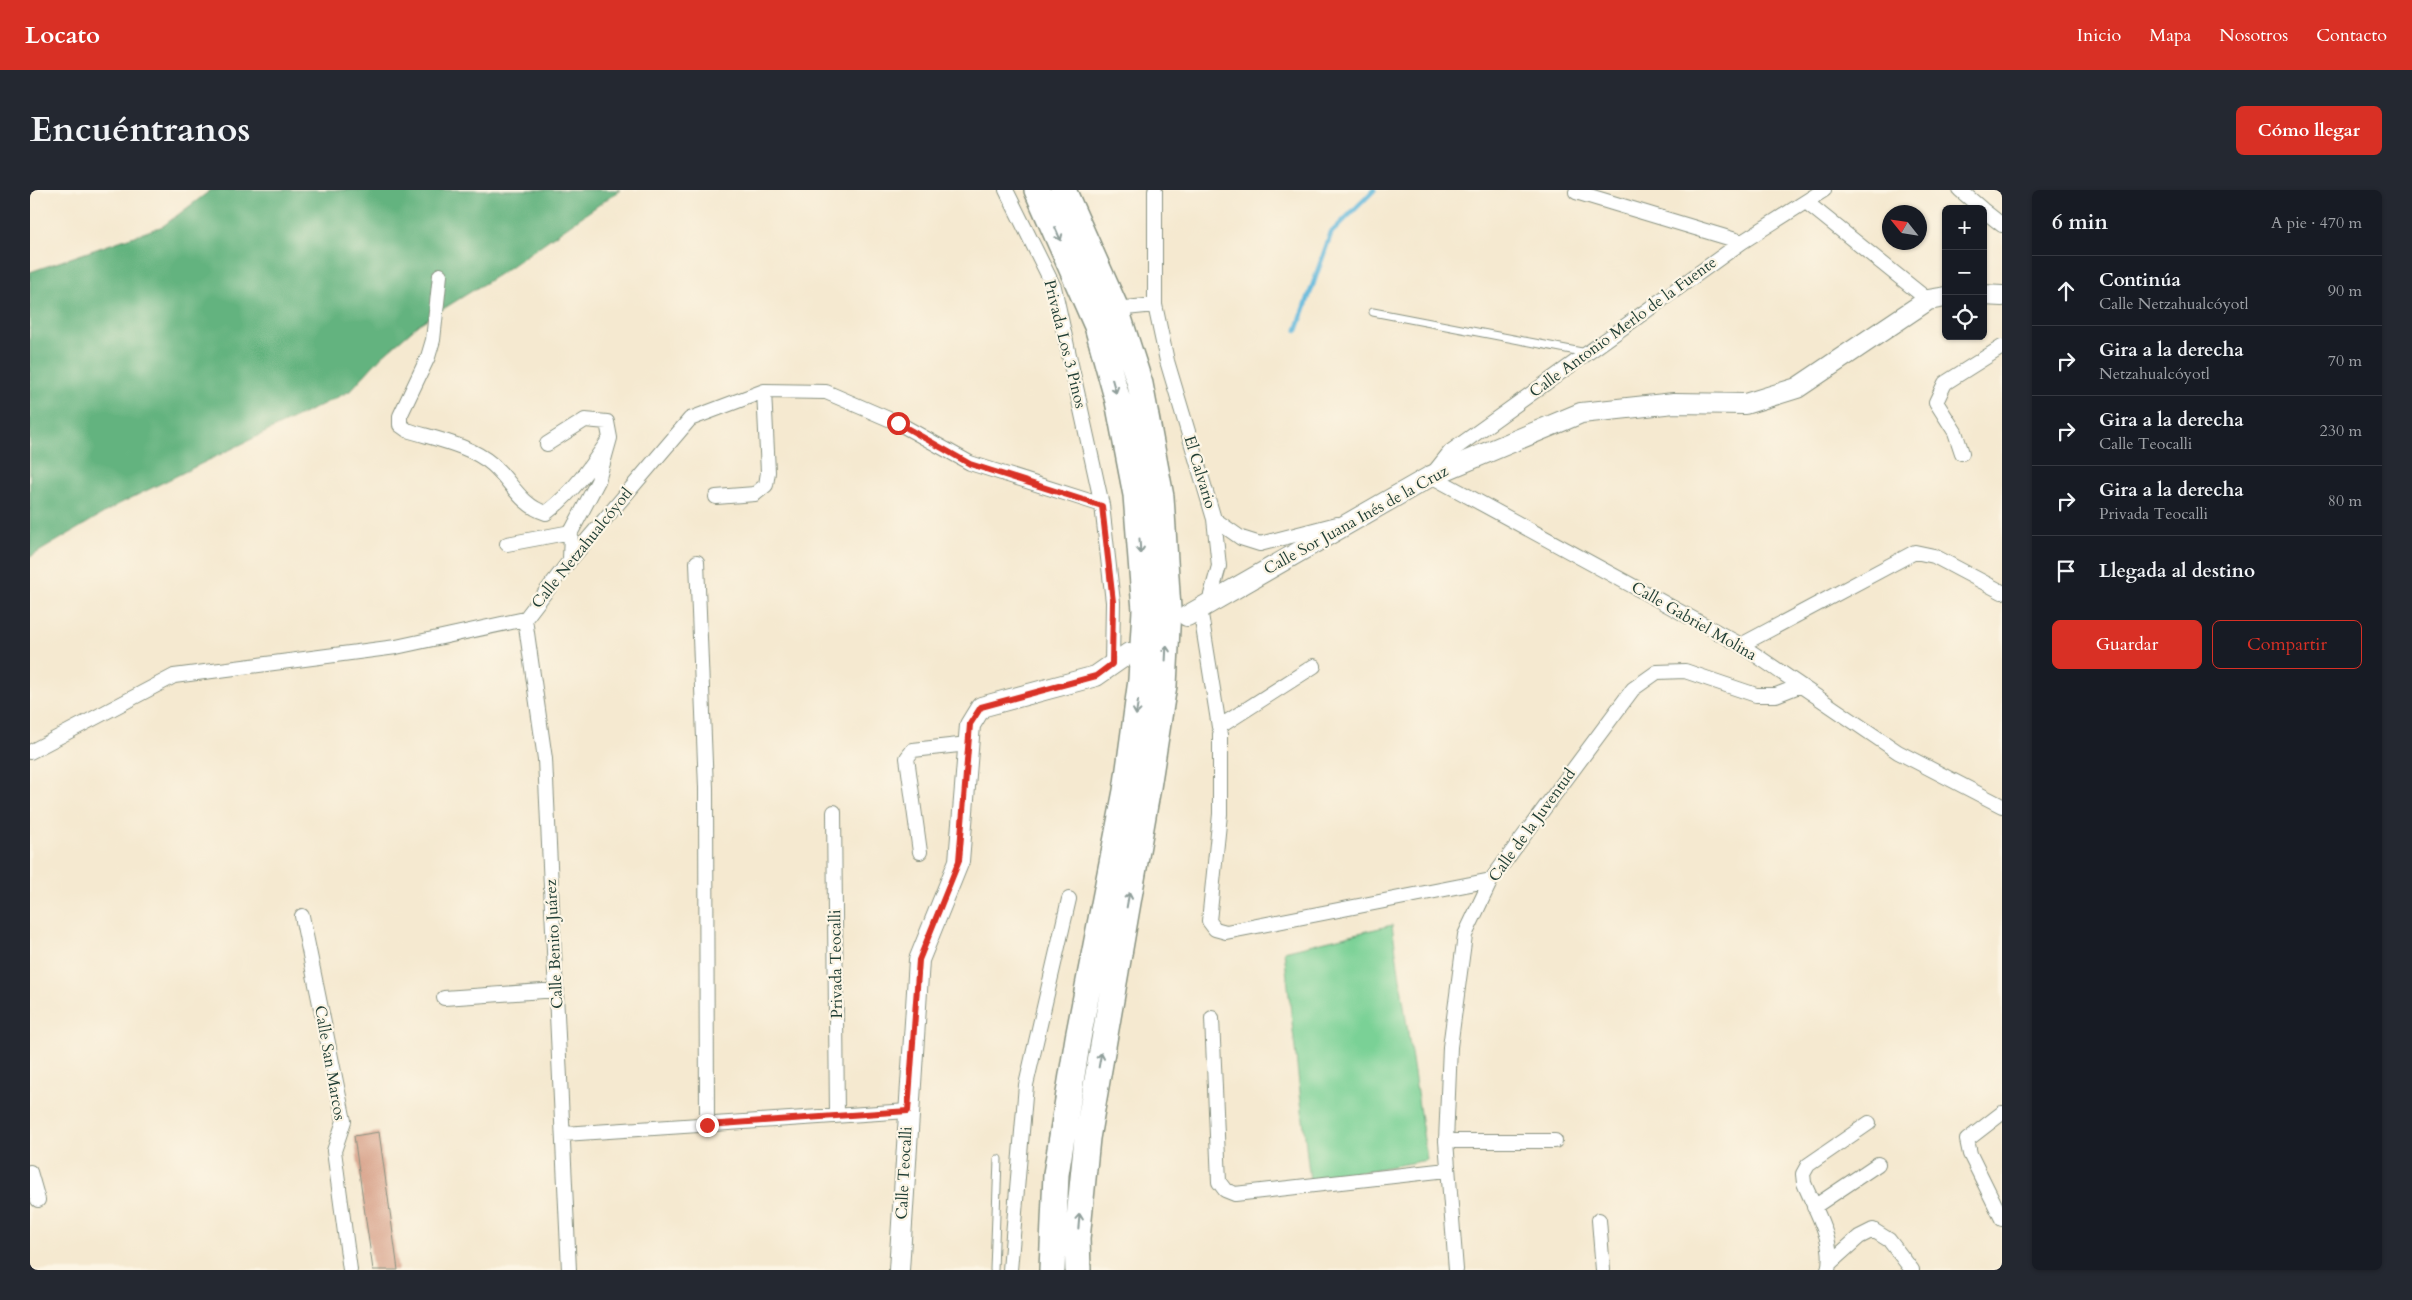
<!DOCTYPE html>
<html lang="es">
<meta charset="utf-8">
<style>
:root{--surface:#171b24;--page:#242831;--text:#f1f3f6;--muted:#9ea1a6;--line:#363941;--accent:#d93025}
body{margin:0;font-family:Cardo,serif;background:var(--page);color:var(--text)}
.controls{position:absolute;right:15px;top:15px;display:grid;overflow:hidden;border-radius:8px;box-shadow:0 1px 4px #0004}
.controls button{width:45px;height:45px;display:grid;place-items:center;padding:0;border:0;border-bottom:1px solid var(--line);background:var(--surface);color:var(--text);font:25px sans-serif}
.compass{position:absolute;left:1852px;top:15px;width:45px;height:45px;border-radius:50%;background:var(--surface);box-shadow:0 1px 4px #0004;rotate:300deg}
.stop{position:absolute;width:15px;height:15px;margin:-11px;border:4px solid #d93025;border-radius:50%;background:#fff}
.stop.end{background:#d93025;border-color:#fff;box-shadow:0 1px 5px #0008}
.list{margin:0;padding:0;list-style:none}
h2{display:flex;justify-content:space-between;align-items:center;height:65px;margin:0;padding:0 20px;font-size:21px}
h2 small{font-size:16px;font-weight:400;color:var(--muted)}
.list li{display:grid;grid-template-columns:32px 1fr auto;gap:15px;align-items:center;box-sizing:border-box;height:70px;padding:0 20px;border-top:1px solid var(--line)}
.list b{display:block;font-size:19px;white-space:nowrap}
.list p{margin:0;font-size:16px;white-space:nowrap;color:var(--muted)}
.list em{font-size:16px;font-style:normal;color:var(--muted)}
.actions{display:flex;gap:10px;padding:15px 20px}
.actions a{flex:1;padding:11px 0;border:1px solid var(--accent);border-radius:8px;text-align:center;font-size:18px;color:var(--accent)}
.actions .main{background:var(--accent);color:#fff}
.icon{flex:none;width:28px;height:28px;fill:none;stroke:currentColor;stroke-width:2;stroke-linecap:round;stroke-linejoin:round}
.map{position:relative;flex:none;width:1972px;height:1080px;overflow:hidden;border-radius:8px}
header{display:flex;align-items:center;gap:30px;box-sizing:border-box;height:70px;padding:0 25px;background:var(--accent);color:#fff}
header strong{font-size:24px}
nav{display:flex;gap:28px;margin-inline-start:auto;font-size:18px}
.intro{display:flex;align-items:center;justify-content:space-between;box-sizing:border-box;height:120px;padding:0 30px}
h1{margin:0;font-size:35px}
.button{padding:12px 22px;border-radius:8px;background:var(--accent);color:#fff;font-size:18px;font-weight:700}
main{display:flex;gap:30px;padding:0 30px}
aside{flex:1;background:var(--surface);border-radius:8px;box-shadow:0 1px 4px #0004}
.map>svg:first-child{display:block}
.green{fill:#7ad196;stroke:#4c8765}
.forest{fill:#63b37f;stroke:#41785a}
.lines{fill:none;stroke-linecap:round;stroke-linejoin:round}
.stream{stroke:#5fb7dc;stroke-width:5}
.building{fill:#d2947c}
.lane-casing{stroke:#8a9382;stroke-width:9}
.street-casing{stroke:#8a9382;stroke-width:16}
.secondary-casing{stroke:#8a9382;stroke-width:22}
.highway-casing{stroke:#8a9382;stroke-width:28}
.lane{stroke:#fff;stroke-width:7}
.street{stroke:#fff;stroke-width:14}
.secondary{stroke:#fff;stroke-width:20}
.highway{stroke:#fff;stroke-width:25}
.oneway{stroke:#8f9e9a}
.route{stroke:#d93025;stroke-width:6}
.labels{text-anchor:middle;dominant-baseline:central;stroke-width:4.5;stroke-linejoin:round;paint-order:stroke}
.street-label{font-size:16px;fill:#1f3d34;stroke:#fcf5e5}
</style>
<header>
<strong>Locato</strong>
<nav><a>Inicio</a><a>Mapa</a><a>Nosotros</a><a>Contacto</a></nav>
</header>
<div class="intro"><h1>Encuéntranos</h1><a class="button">Cómo llegar</a></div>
<main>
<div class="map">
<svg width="1972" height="1080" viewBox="0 0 1972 1080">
<rect width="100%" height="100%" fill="#fcf5e5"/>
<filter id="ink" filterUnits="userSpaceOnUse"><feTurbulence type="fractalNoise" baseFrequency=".02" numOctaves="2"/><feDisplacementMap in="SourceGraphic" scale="10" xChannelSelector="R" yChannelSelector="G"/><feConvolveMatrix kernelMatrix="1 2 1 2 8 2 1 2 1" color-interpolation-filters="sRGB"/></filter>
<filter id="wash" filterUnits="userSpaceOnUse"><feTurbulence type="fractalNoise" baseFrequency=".0096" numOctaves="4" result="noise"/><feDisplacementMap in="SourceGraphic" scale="20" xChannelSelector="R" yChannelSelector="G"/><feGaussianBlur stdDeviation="1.12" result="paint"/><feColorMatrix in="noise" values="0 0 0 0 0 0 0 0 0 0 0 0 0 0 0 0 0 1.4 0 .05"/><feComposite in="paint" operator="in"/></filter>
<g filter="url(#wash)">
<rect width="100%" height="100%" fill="#f5e9d0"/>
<path class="green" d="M 1362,735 L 1397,970 L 1280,991 L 1254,761 Z"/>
<path class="forest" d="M 181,0 L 590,0 L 471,83 L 389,134 L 352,166 L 320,201 L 89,314 L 0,367 L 0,82 L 133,36 Z"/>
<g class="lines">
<path class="stream" d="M 1267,140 L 1301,43 L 1344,0"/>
</g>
<g id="blocks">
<path class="building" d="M 349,942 L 368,1080 L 343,1080 L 324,946 Z"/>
</g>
</g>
<g filter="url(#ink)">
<use href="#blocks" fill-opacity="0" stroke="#8a9382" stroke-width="1"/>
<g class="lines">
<g class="lane-casing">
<path id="lane" d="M 1343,122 L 1557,163
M 964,1080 L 968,969"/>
</g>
<g class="street-casing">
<path id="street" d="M 976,0 L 1024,97 L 1072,315 L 1083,412 L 1082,474
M 1125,0 L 1125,115 L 1137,171 L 1184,329 L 1211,348 L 1230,354 L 1307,334
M 1794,0 L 1712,52 L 1420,262 L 1401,286 L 1711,455 L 1868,562 L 1972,616
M 1930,0 L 1952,19
M 1546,2 L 1712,52
M 1776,12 L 1898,110
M 1953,20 L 1972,35
M 410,85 L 403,150 L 398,167 L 370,226 L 370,235 L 377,240 C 405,249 440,255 463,275 C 481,291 491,316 516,323 C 542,304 562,275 580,248
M 1086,119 L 1125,115
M 517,254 L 555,230 L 577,232 L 580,248 L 568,291 L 541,342 L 540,370
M 1932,263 L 1925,242 L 1906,212 L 1915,193 L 1972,157
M 686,307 L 725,304 L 736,295 L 738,282 L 734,201
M 477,354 L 541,342
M 667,372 L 676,598 L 677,935
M 1179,412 L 1189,376 L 1184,329
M 1170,418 L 1189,537 L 1284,476
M 495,429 L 515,569 L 539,1080
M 1711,455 L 1885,362 L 1904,366 L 1972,402
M 1190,544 L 1190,624 L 1179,731 L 1185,739 L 1196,742 L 1461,690
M 0,562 L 144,486 L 366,457 L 495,429 L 540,370 L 660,229 L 734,201 L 796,202 L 868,233 L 940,273 L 1072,315
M 804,622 L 807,926
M 890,662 L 877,568 L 883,560 L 938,554
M 272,726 L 314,931 L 304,961 L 320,1080
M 414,808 L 527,800
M 1182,828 L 1189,992 L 1195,1000 L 1205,1004 L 1417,980
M 1972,923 L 1937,950 L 1940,964 L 1972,1029
M 534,944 L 878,921
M 1416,951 L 1525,951
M 0,982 L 8,1010
M 1784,1017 L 1848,974
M 1569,1030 L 1573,1080
M 1800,1073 L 1829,1047 L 1843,1040 L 1859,1050 L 1882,1080
M 980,1080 L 996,895 L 1039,709
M 1426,1080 L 1416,951 L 1420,857 L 1435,745 L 1461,690 L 1603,499 L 1627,482 L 1655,481 L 1726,505 L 1746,505 L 1769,496
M 1798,1080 C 1806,1052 1784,1018 1774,993 L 1773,984 L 1778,975 L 1839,933"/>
</g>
<g class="secondary-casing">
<path id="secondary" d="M 1953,105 L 1972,106
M 1157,426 L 1401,286 L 1551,223 L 1644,213 L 1715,214 L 1767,198 L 1898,110 L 1916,107
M 869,1080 L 889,770 L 929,671 L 940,535 L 951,517 L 1066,486 L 1099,463"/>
</g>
<g class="highway-casing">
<path id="highway" d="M 1007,0 L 1067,136 L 1088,211 L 1106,305 L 1115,420 L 1111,490 L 1096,601 L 1048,848 L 1026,984 L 1022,1080
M 1033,0 L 1086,119 L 1110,194 L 1131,307 L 1138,419 L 1134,495 L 1118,597 L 1057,948 L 1047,1049 L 1048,1080"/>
</g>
<use href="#lane" class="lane"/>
<use href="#street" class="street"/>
<use href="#secondary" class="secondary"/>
<use href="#highway" class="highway"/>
</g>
<defs><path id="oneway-shaft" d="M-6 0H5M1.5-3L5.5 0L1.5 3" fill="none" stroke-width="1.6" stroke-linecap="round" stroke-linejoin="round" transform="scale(1.25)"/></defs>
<g class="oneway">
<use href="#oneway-shaft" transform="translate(1028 44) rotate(67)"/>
<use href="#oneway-shaft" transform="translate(1084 196) rotate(74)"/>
<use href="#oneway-shaft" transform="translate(1110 356) rotate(86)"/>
<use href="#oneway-shaft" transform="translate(1136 463) rotate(-87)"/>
<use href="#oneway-shaft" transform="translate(1107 518) rotate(98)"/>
<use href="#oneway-shaft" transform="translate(1098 710) rotate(-80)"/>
<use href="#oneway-shaft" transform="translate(1070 870) rotate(-80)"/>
<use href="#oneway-shaft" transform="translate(1049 1031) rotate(-85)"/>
</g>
</g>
<g class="lines" filter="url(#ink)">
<path class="route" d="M 677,935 L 878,921 L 889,770 L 929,671 L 940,534 L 951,517 L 1066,486 L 1082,474 L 1083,412 L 1072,316 L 940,274 L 868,233"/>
</g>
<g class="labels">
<g class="street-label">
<text transform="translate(1593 137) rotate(-36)">Calle Antonio Merlo de la Fuente</text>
<text transform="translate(1035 154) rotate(76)">Privada Los 3 Pinos</text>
<text transform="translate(1170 282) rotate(73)">El Calvario</text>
<text transform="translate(1326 330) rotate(-29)">Calle Sor Juana Inés de la Cruz</text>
<text transform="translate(552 358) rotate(-51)">Calle Netzahualcóyotl</text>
<text transform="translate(1664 431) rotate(30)">Calle Gabriel Molina</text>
<text transform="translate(1502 635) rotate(-54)">Calle de la Juventud</text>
<text transform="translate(524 754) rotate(-93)">Calle Benito Juárez</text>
<text transform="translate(806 774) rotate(-91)">Privada Teocalli</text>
<text transform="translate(300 873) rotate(80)">Calle San Marcos</text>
<text transform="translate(874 983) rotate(-87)">Calle Teocalli</text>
</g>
</g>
</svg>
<div class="controls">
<button>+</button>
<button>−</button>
<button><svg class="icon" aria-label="locate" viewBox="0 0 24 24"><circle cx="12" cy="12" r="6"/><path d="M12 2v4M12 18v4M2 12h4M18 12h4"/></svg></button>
</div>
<svg class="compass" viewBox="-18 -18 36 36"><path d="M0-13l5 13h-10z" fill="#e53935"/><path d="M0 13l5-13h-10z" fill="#9ea1a6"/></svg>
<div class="stop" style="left:868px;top:233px"></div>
<div class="stop end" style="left:677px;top:935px"></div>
</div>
<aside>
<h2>6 min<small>A pie · 470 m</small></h2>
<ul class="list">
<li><svg class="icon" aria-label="ahead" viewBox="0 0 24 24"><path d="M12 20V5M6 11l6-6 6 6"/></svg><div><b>Continúa</b><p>Calle Netzahualcóyotl</p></div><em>90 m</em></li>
<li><svg class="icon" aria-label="right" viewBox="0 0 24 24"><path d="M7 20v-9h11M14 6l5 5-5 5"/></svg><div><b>Gira a la derecha</b><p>Netzahualcóyotl</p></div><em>70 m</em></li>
<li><svg class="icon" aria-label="right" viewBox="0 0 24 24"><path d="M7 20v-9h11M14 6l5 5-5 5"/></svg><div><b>Gira a la derecha</b><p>Calle Teocalli</p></div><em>230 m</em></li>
<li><svg class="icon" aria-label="right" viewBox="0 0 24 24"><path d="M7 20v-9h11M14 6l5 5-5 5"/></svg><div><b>Gira a la derecha</b><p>Privada Teocalli</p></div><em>80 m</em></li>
<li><svg class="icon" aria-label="arrive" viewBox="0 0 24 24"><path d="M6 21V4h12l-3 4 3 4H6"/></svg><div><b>Llegada al destino</b></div></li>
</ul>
<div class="actions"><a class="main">Guardar</a><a>Compartir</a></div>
</aside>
</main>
